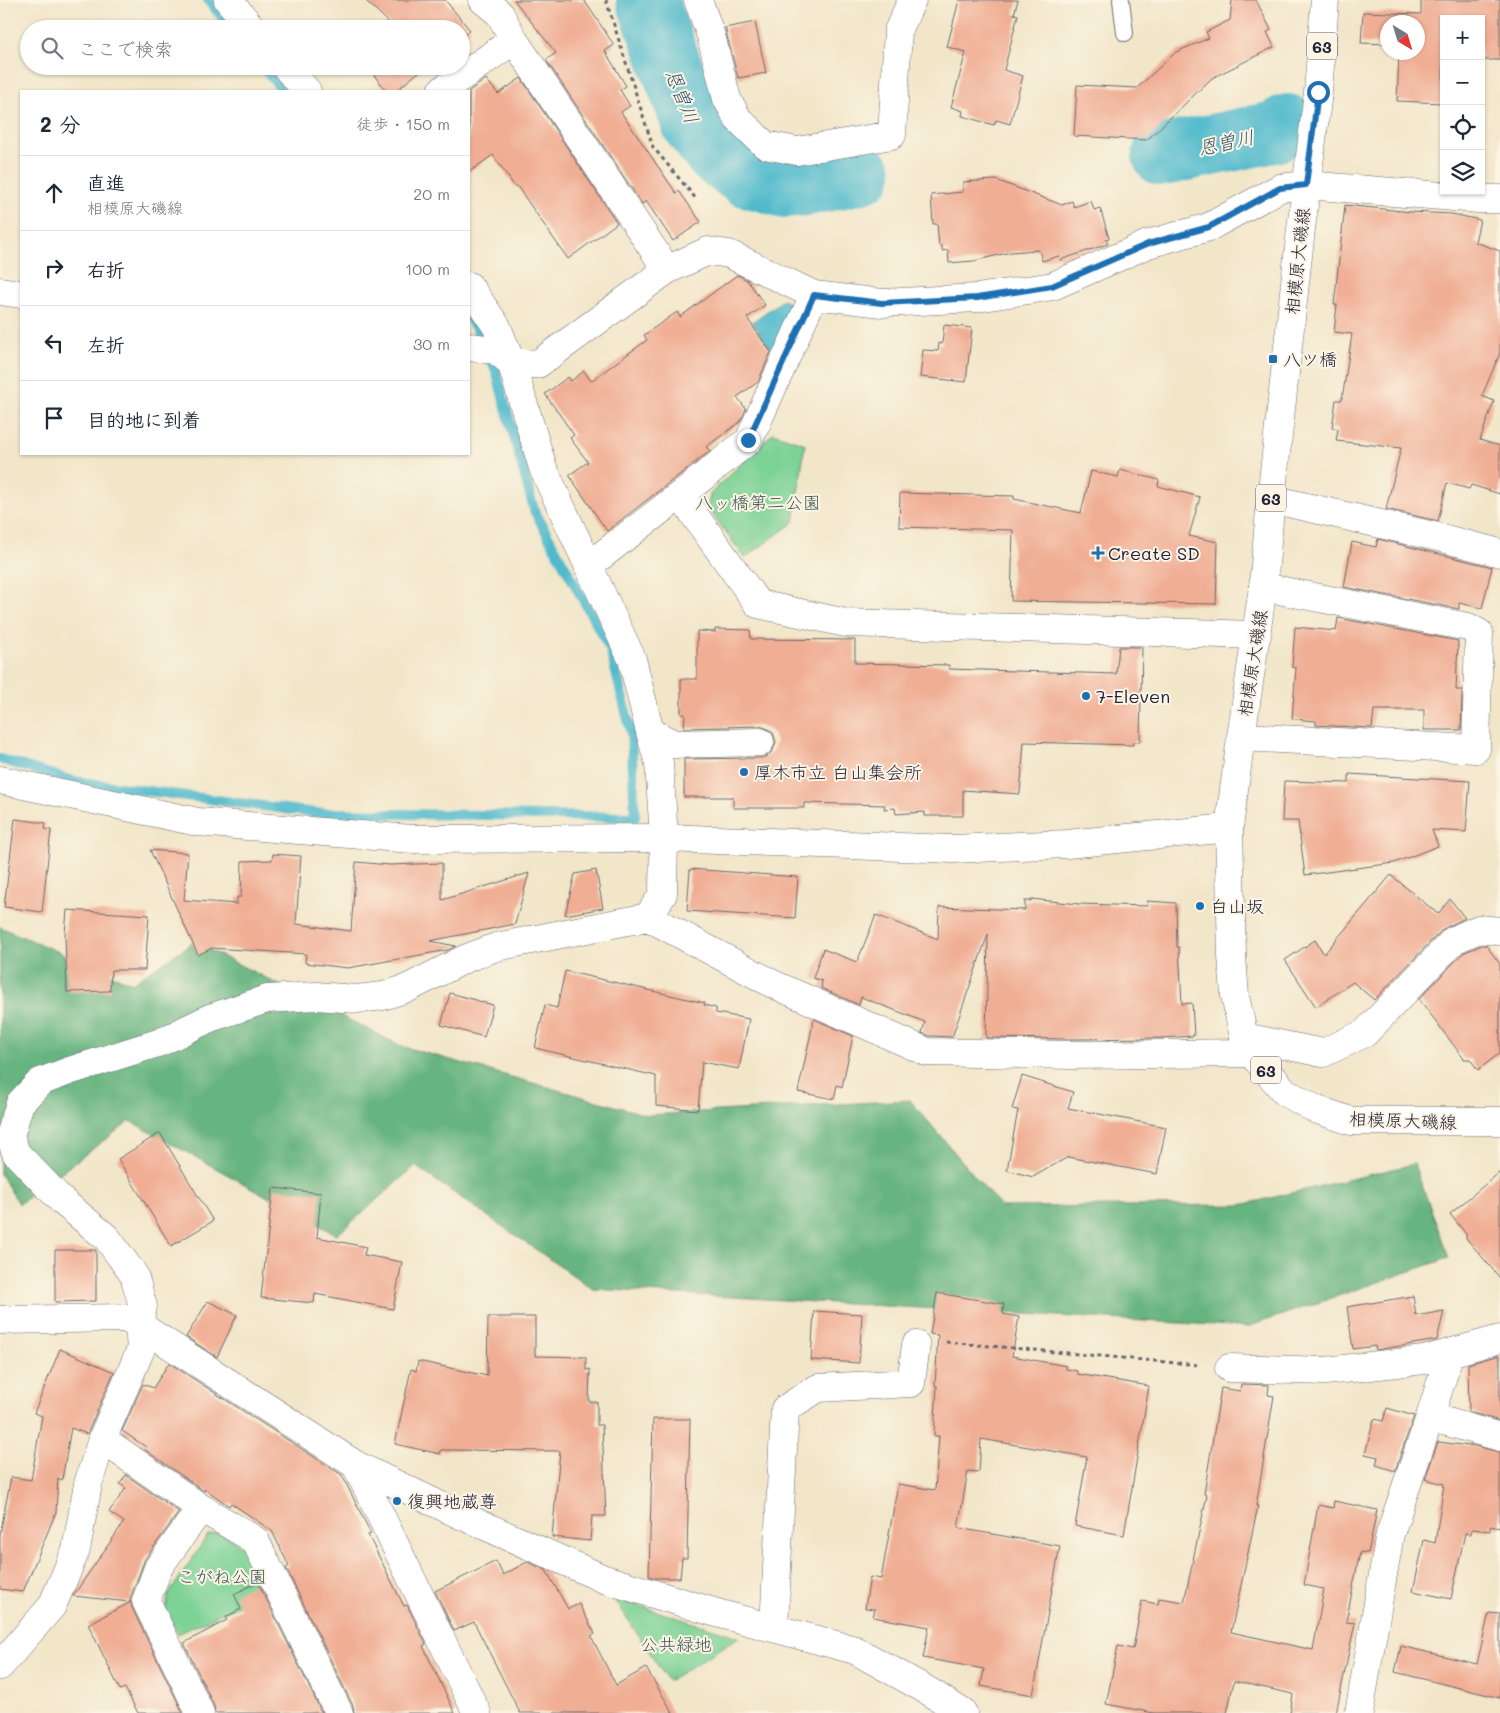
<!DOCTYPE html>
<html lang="ja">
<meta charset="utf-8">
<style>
:root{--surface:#fff;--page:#f2f2f3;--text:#1f2937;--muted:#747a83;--line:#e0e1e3}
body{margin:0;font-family:Mali,"Klee One",sans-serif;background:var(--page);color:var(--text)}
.controls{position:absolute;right:15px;top:15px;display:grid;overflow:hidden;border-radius:0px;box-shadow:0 1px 4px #0004}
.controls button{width:45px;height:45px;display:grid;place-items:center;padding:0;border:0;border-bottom:1px solid var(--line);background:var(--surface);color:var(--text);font:25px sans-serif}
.compass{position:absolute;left:1380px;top:15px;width:45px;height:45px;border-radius:50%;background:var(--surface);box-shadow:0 1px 4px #0004;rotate:142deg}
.stop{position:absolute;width:15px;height:15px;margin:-11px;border:4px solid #1f6fb2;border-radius:50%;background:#fff}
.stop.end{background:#1f6fb2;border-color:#fff;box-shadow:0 1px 5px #0008}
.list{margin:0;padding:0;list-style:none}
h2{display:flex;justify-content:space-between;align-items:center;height:65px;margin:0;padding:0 20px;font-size:21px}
h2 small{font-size:16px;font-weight:400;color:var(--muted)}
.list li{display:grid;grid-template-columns:32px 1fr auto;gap:15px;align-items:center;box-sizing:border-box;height:75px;padding:0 20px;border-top:1px solid var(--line)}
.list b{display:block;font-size:19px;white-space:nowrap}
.list p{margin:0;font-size:16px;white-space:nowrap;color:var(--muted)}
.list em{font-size:16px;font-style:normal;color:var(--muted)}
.icon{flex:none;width:28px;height:28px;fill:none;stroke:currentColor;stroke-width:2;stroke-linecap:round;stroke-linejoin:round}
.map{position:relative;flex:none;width:1500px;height:1713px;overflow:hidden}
.search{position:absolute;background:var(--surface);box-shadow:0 1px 4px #0004;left:20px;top:20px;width:450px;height:55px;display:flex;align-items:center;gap:12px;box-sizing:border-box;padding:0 18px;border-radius:28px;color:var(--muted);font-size:19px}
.panel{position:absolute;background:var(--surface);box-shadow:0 1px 4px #0004;left:20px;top:90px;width:450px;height:365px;border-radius:0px}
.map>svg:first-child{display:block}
.green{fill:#7dd296;stroke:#507a68}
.forest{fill:#66b47f;stroke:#446b5d}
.water{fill:#50bacc;stroke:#396e84}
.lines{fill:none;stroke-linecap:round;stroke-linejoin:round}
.stream{stroke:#50bacc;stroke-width:10}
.river{stroke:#50bacc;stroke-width:62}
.building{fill:#f0ae94}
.service-casing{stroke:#6b676d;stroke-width:18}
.minor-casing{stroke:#6b676d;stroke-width:29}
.tertiary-casing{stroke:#6b676d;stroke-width:29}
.primary-casing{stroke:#6b676d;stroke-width:29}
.path{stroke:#6b676d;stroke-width:3;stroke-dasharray:4 4;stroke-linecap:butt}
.service{stroke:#fff;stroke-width:16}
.minor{stroke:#fff;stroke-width:28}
.tertiary{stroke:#fff;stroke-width:28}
.primary{stroke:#fff;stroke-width:28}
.route{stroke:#1f6fb2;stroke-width:6}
.poi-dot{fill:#1f6fb2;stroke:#fcf5e5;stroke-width:2}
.labels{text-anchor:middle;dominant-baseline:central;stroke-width:4;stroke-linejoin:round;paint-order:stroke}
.shield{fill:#fcf5e5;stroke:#63616e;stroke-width:1}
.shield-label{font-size:16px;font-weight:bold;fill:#22223b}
.street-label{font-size:18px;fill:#22223b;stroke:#fcf5e5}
.poi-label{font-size:18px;fill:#22223b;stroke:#fcf5e5;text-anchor:start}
.park-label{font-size:18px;fill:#3d5756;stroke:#fcf5e5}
.water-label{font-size:19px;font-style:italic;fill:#32576e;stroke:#fcf5e5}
</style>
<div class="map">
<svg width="1500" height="1713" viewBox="0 0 1500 1713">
<rect width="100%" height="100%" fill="#fcf5e5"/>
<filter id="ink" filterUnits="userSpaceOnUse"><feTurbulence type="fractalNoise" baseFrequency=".02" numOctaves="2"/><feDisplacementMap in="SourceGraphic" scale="10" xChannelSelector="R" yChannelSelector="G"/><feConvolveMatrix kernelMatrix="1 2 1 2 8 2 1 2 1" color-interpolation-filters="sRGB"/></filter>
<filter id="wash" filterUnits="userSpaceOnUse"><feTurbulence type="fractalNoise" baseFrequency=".0096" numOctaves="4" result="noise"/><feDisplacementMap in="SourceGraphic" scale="20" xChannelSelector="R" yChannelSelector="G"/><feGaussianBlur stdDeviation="1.12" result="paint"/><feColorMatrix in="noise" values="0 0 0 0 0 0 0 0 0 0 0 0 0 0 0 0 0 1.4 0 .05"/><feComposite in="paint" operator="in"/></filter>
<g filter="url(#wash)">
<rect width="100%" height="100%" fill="#f2e6c9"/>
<path class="green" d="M 773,433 L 805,444 L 794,522 L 745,558 L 707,507 L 711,493 Z
M 221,1533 L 246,1549 L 268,1591 L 178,1634 L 166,1612 L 168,1595 L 208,1535 Z
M 614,1598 L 739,1637 L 668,1681 Z"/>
<path class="forest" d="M 0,927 L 132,983 L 194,942 L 401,1046 L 647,1115 L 910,1100 L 1001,1207 L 1241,1205 L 1414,1164 L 1449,1258 L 1247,1327 L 593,1289 L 415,1166 L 337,1235 L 130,1121 L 19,1204 L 0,1174 Z"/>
<path class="water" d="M 783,300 L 799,308 L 777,358 L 752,322 Z"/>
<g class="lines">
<path class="stream" d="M 208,0 L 232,29
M 262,66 L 283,91
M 0,759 L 73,781 L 315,813 L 635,817 L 631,732 L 610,649 L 534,510 L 496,371 L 479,333 L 469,317"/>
<path class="river" d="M 647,0 L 693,125 L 716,155 L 746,176 L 785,187 L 807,185 L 861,173
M 1163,155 L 1274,132 L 1287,125"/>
</g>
<g id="blocks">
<path class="building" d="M 365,0 L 445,0 L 470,30 L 461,38 L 461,29 L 396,29 Z
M 514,0 L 584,0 L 614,45 L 605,51 L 626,86 L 620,90 L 630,106 L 621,112 L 676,193 L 679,191 L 701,222 L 673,241 L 646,201 L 642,204 L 546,60 L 556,53 Z
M 959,0 L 1018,0 L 1014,14 L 1018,15 L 1004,70 L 1023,76 L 1010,124 L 996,120 L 994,125 L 962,116 L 963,111 L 951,107 L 966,52 L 947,47 Z
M 1232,0 L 1256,0 L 1271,30 L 1267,32 L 1274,47 L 1212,78 L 1147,140 L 1074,136 L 1077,85 L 1137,88 L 1176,52 L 1209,38 L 1206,32 L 1230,20 Z
M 1421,0 L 1500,0 L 1500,60 L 1481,60 L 1481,19 L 1444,19 L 1443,103 L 1397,101 L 1399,52 L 1418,52 L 1418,22 L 1388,22 L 1388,44 L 1361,43 L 1363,12 L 1421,14 Z
M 755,22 L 766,73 L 738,78 L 725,28 Z
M 367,66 L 426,66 L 396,91 L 386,91 Z
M 521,78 L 617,223 L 568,259 L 517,186 L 515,187 L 493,155 L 469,172 L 469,91 L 486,79 L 498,94 Z
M 996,180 L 1062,205 L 1072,201 L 1074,207 L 1091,201 L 1094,210 L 1100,208 L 1109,238 L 1106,239 L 1108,244 L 1060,260 L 1059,256 L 1042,261 L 1039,250 L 1011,252 L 974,261 L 949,263 L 948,250 L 942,251 L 942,246 L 939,246 L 937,224 L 933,224 L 931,195 L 963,192 L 963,182 Z
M 1345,205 L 1411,212 L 1452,214 L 1480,220 L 1475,242 L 1500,251 L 1500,353 L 1482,396 L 1494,401 L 1480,440 L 1500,446 L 1500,494 L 1471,485 L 1469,489 L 1447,483 L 1438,521 L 1386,509 L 1401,448 L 1336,441 L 1338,429 L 1332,428 L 1336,400 L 1342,400 L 1352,334 L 1334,332 L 1337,305 L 1334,305 Z
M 737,275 L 747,280 L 765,305 L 747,318 L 771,352 L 758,382 L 737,397 L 746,409 L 740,422 L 706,447 L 710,451 L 607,531 L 569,475 L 588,462 L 570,438 L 574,435 L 545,394 L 568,377 L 571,381 L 584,371 L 591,381 L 647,340 L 644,335 L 677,312 L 680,317 Z
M 944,325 L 972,328 L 966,382 L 920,377 L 923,350 L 938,351 L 939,343 L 942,344 Z
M 1120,470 L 1159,480 L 1158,486 L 1200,497 L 1189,536 L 1218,542 L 1216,604 L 1011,601 L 1013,530 L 899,527 L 900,493 L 1014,496 L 1014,499 L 1081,513 L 1091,471 L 1118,477 Z
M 1378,539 L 1492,567 L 1482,608 L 1459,603 L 1459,609 L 1344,587 L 1352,542 L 1376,547 Z
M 1338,618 L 1458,641 L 1456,690 L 1462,690 L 1461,730 L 1424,730 L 1424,710 L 1374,710 L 1372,728 L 1316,725 L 1316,721 L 1292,719 L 1296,668 L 1292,667 L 1295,627 L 1336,631 Z
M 715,629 L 750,630 L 751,639 L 855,640 L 855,663 L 949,665 L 949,669 L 1116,674 L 1119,647 L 1142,647 L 1140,742 L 1133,742 L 1133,745 L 1024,742 L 1020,794 L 963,790 L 963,816 L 925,816 L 925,812 L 896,814 L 895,808 L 884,809 L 885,805 L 804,803 L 804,808 L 733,808 L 733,797 L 684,797 L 684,759 L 761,758 L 768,756 L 773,750 L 776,742 L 773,733 L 768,729 L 760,726 L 684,728 L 685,714 L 681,714 L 681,679 L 697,679 L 697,631 L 715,632 Z
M 1349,774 L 1470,781 L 1466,832 L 1432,830 L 1438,846 L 1394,863 L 1305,875 L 1298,821 L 1282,821 L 1284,781 L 1349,783 Z
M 15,819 L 46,823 L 45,829 L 51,830 L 42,912 L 4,907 Z
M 150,850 L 188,853 L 184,900 L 237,904 L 237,897 L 241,897 L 242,861 L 272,860 L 273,854 L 301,856 L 296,924 L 351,931 L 356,862 L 390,865 L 442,863 L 442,900 L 529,873 L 515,924 L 430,941 L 456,946 L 448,950 L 348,968 L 305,963 L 306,954 L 212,948 L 198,955 Z
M 690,869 L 798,877 L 795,918 L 687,911 Z
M 596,870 L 603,908 L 565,915 L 575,874 Z
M 1391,875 L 1438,914 L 1450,899 L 1465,918 L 1443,929 L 1374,1000 L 1353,982 L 1316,1007 L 1285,960 L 1315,940 L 1324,954 Z
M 1031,899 L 1079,904 L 1148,906 L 1147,901 L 1176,903 L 1177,947 L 1179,947 L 1182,1004 L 1192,1003 L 1194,1036 L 1161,1038 L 1072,1039 L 986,1038 L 988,934 L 952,1037 L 930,1036 L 922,1033 L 925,1022 L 861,997 L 859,1005 L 821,988 L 822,981 L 813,978 L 823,949 L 857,962 L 876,915 L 938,939 L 939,907 L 1025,910 L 1025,901 L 1031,901 Z
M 67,910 L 149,915 L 145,970 L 111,970 L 110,991 L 67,992 L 65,934 Z
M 1482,945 L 1486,945 L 1500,964 L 1500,1053 L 1478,1070 L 1470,1059 L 1464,1059 L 1419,999 L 1463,953 Z
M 565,971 L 705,1003 L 704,1005 L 716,1008 L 716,1013 L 749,1019 L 739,1069 L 702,1062 L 698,1110 L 656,1106 L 656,1076 L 535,1048 L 545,1005 L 557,1008 Z
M 450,993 L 493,1005 L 484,1037 L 441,1025 Z
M 814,1019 L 853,1036 L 842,1087 L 837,1085 L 834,1099 L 798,1092 Z
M 1022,1076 L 1073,1092 L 1068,1108 L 1166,1127 L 1157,1174 L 1068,1157 L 1033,1177 L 1007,1170 L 1018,1110 L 1012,1109 Z
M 160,1133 L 213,1221 L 171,1246 L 118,1159 Z
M 1500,1172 L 1500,1278 L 1466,1238 L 1466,1234 L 1450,1214 Z
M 273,1188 L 321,1193 L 317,1237 L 366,1247 L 364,1255 L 402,1262 L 393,1309 L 315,1294 L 314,1303 L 261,1298 Z
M 55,1250 L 96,1250 L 96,1301 L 55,1302 Z
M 937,1293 L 1004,1304 L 1003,1314 L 1019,1317 L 1012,1356 L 1066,1366 L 1066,1369 L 1077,1371 L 1077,1374 L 1149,1386 L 1124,1535 L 1075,1526 L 1087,1457 L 981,1439 L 979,1472 L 968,1471 L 958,1528 L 1060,1546 L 1033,1695 L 981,1686 L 984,1669 L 923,1658 L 929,1627 L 873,1617 L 875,1609 L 865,1608 L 870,1577 L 881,1579 L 898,1484 L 935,1490 L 939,1436 L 934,1436 L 937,1386 L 935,1386 L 938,1335 L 930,1334 Z
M 1413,1296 L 1416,1316 L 1444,1311 L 1437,1340 L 1376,1350 L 1375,1346 L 1353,1349 L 1347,1307 Z
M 208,1301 L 237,1315 L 217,1357 L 186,1337 Z
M 814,1311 L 862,1314 L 859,1363 L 811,1360 Z
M 488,1317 L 535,1317 L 535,1356 L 586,1357 L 586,1370 L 590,1369 L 589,1402 L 597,1402 L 597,1425 L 602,1425 L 606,1516 L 592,1516 L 590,1541 L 552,1537 L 560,1451 L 441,1450 L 440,1454 L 395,1444 L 411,1369 L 416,1371 L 418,1361 L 487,1376 Z
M 60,1349 L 114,1372 L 87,1434 L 71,1428 L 62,1480 L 58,1478 L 56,1512 L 23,1592 L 0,1589 L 0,1535 L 11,1477 L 31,1480 L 42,1416 L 34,1413 Z
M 1496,1356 L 1500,1356 L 1500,1421 L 1469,1412 L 1468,1364 Z
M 169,1363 L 342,1475 L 371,1534 L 368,1535 L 404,1606 L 407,1605 L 426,1644 L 423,1646 L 455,1713 L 354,1713 L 353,1706 L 286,1568 L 289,1566 L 272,1531 L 231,1503 L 229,1506 L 205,1489 L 204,1491 L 144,1449 L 146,1447 L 122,1431 L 143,1384 L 153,1388 Z
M 1241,1384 L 1269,1385 L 1268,1395 L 1274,1396 L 1256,1506 L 1258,1506 L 1231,1632 L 1313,1650 L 1324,1589 L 1304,1585 L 1318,1505 L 1333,1508 L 1334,1501 L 1377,1510 L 1368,1553 L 1360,1552 L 1346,1622 L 1355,1623 L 1336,1713 L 1290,1713 L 1293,1694 L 1234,1681 L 1227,1713 L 1154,1713 L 1106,1704 L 1118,1646 L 1133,1649 L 1142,1601 L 1158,1604 L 1159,1598 L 1184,1602 L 1207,1495 L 1204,1494 L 1221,1388 L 1240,1391 Z
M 1387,1408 L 1414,1416 L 1395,1471 L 1376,1465 L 1378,1457 L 1365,1454 L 1374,1419 L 1383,1421 Z
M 653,1419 L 690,1419 L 687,1558 L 682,1558 L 680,1578 L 655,1578 L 649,1576 Z
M 1438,1442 L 1470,1446 L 1470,1445 L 1500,1452 L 1500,1528 L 1490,1526 L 1490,1531 L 1472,1529 L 1471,1534 L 1465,1533 L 1451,1599 L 1413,1591 L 1424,1540 L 1435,1543 L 1444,1484 L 1425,1479 Z
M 126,1475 L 179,1512 L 145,1559 L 131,1596 L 130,1602 L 73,1596 L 124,1522 L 109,1512 L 126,1488 L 120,1484 Z
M 496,1561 L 503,1575 L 527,1562 L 546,1570 L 568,1609 L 579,1604 L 595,1634 L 591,1636 L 616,1685 L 646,1668 L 673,1713 L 520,1713 L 474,1622 L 454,1631 L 435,1591 Z
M 258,1582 L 322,1713 L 215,1713 L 214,1706 L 184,1643 L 227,1620 L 226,1617 L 241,1609 L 234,1594 Z
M 131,1602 L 132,1608 L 183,1713 L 138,1713 L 125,1688 L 120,1690 L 88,1624 Z
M 1489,1613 L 1500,1614 L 1500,1698 L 1395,1672 L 1401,1646 L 1477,1664 Z"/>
</g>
</g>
<g filter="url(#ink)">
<use href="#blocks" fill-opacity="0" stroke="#6b676d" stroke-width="1"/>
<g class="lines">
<g class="service-casing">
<path id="service" d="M 1121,0 L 1125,33"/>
</g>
<g class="minor-casing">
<path id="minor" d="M 228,0 L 253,29
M 483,0 L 500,14 L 514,40 L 667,270
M 698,0 L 711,36 L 727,99 L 738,119 L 765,145 L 797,151 L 892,135 L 898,31 L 912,0
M 285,66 L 307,91
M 441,91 L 514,40
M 0,291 L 21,294
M 469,347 L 495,350 L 511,362 L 538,364 L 667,270 L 708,251 L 729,254 L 814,295 L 882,303 L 977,298 L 1053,286 L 1148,244 L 1209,227 L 1280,188 L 1306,185 L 1479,199 L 1500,199
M 680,495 L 758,604 L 846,623 L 1257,635
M 1271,499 L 1438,537 L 1500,553
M 588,566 L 680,495 L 749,440 L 814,295
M 650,732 L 674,744 L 760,742
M 1241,737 L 1476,749 L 1479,633 L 1468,627 L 1263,587
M 648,917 L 773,984 L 927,1052 L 1072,1055 L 1251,1053
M 1244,1037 L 1323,1053 L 1365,1033 L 1454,940 L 1479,929 L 1500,931
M 0,1320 L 125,1318 L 139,1325 L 356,1465 L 456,1513 L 604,1579 L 717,1613 L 855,1650 L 930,1692 L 963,1713
M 1229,1368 L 1325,1371 L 1424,1360 L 1500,1339
M 1430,1417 L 1500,1437
M 102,1439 L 201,1508 L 255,1540 L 339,1713
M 356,1465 L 477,1713
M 774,1628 L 785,1409 L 818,1388 L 911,1383 L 916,1345
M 0,1666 L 52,1606 L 76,1550 L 88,1484 L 102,1439 L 141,1349 L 139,1325 L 143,1306 L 134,1275 L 107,1238 L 62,1201 L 16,1153 L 10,1136 L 20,1103 L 40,1082 L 69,1071 L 161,1042 L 210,1018 L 267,999 L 316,996 L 357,999 L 383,996 L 408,988 L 467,958 L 496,947 L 648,917 L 663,894 L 664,838 L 659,763 L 650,732 L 632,659 L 543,468 L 511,362 L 497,327 L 469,286
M 200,1713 L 146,1601 L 158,1568 L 201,1508
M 1359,1713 L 1390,1534 L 1430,1417 L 1450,1353"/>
</g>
<g class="tertiary-casing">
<path id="tertiary" d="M 0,780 L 198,822 L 412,839 L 664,838 L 953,849 L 1067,844 L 1229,828"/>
</g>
<g class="primary-casing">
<path id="primary" d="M 1325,0 L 1318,92 L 1301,229 L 1271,499 L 1263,587 L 1241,737 L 1229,828 L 1232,956 L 1235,996 L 1244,1037 L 1251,1053 L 1285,1092 L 1315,1109 L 1351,1121 L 1500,1121"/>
</g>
<path class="path" d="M 606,0 L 653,147 L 697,200
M 946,1342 L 1199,1365"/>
<use href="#service" class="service"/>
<use href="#minor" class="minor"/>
<use href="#tertiary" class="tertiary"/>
<use href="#primary" class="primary"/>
</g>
</g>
<g class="lines" filter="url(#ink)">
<path class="route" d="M 748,440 L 814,295 L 882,303 L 977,298 L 1052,286 L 1148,244 L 1209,227 L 1280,188 L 1306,185 L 1318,92"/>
</g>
<g class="poi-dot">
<rect x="1268" y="354" width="10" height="10" rx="2.5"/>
<path d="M1095.5 545.5h5v5h5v5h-5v5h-5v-5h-5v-5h5z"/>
<circle cx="1086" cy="696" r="5"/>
<circle cx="744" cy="772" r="5"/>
<circle cx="1200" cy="906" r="5"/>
<circle cx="397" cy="1501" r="5"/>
</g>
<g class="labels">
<g class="shield">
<rect x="1307" y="32.5" width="30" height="27" rx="4"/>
<rect x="1256" y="484.5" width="30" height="27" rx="4"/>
<rect x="1251" y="1056.5" width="30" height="27" rx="4"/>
</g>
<g class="shield-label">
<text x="1322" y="46">63</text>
<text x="1271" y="498">63</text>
<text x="1266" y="1070">63</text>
</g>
<g class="street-label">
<text transform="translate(1297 261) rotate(-84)">相模原大磯線</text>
<text transform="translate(1252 663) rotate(-81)">相模原大磯線</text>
<text transform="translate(1403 1120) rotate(2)">相模原大磯線</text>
</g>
<g class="poi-label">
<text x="1283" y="359">八ツ橋</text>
<text x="1108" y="553">Create SD</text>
<text x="1096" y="696">7-Eleven</text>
<text x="754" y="772">厚木市立 白山集会所</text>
<text x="1210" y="906">白山坂</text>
<text x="407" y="1501">復興地蔵尊</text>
</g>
<g class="park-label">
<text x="758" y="502">八ッ橋第二公園</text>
<text x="222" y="1576">こがね公園</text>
<text x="676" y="1644">公共緑地</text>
</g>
<g class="water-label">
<text transform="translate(683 96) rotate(68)">恩曽川</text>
<text transform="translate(1226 142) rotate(-12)">恩曽川</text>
</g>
</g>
</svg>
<div class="controls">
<button>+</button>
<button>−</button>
<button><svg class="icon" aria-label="locate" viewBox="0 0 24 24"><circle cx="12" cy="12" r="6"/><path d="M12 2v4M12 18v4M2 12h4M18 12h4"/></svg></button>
<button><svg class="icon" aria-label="layers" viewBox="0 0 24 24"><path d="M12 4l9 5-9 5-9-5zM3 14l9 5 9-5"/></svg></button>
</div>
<svg class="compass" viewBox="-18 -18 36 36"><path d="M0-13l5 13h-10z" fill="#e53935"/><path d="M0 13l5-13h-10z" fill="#747a83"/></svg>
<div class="stop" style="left:1318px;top:92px"></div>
<div class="stop end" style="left:748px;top:440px"></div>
<div class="search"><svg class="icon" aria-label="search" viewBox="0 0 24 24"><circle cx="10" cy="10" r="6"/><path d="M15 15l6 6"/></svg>ここで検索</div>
<section class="panel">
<h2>2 分<small>徒歩 · 150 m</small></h2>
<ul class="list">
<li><svg class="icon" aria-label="ahead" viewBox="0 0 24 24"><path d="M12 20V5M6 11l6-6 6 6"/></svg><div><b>直進</b><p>相模原大磯線</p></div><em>20 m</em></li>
<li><svg class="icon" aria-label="right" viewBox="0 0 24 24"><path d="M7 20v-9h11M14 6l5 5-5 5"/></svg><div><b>右折</b></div><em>100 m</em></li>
<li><svg class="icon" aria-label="left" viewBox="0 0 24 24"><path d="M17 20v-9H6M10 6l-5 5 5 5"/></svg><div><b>左折</b></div><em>30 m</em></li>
<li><svg class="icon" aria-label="arrive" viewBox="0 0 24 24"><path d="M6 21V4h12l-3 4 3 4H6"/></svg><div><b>目的地に到着</b></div></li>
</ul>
</section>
</div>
